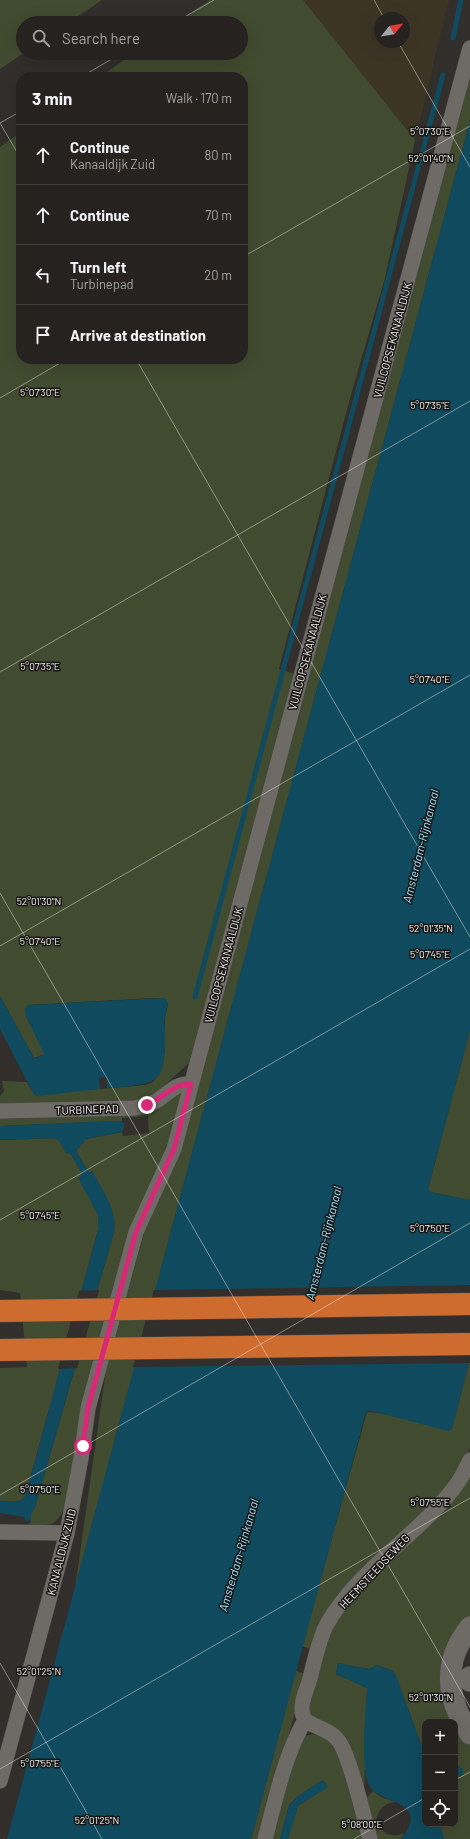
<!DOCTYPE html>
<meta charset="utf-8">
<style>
:root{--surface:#252220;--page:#2d2a29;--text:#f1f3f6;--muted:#a3a4a5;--line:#423f3e}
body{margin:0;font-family:Barlow,sans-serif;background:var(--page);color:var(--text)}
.controls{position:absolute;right:12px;bottom:12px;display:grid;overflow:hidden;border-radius:8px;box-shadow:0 4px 16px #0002}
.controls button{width:36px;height:36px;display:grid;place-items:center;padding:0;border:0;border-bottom:1px solid var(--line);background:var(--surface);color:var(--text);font:20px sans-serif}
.compass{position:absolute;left:374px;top:12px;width:36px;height:36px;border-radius:50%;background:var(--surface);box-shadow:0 4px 16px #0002;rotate:60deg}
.stop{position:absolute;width:12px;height:12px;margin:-9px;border:3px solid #db2777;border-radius:50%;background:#fff}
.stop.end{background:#db2777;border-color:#fff;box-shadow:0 1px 4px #0008}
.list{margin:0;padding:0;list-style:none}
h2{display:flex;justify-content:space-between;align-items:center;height:52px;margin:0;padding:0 16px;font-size:17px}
h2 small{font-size:13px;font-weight:400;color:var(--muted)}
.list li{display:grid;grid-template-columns:26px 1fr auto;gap:12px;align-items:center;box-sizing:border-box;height:60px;padding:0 16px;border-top:1px solid var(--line)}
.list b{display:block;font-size:15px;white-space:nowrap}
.list p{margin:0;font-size:13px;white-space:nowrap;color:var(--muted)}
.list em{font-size:13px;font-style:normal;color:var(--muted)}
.icon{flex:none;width:22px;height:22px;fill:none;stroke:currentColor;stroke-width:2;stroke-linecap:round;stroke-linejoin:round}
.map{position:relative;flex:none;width:470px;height:1839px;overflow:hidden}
.search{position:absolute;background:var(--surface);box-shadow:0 4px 16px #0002;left:16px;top:16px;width:232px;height:44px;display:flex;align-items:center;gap:10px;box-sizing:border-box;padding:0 14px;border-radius:22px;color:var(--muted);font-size:15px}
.panel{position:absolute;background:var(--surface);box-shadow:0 4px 16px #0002;left:16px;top:72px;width:232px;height:292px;border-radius:16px}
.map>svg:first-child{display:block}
.industrial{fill:#3d3524;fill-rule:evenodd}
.green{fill:#414b30}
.water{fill:#0f4a5e}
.pier{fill:#312e2b}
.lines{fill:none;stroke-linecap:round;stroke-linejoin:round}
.stream{stroke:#0f4a5e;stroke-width:5}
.minor-casing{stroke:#4d4b48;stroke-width:16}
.secondary-casing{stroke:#4d4b48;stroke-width:22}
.minor{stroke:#6e6b67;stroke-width:15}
.secondary{stroke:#6e6b67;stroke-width:21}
.motorway-bridge-casing{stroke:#4d4b48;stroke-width:23;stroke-linecap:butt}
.motorway-bridge{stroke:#ce6b2f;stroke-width:22}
.route{stroke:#db2777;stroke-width:5}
.ticks{fill:none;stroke:#f3f2f0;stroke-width:1;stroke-opacity:0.45}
.labels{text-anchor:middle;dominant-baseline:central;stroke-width:3;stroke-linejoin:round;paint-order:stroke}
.street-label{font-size:11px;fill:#f3f2f0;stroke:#181615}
.water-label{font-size:12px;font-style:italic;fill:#9fe2fd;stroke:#181615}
.ticks-label{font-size:10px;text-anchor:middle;fill:#f3f2f0;stroke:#181615;stroke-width:3;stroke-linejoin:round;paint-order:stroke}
</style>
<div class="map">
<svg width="470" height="1839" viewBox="0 0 470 1839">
<rect width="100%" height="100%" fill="#312e2b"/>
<path class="industrial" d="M 303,0 L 449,0 L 415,140 ZM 380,18 L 404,18 L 404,42 L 380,42 Z"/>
<path class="green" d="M 0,0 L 102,0 L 68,23 L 23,23 L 24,53 L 0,69 Z
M 210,0 L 303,0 L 415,140 L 385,278 L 350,398 L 279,669 L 295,674 L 189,1063 L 156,1093 L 183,1089 L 167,1145 L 88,1383 L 64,1509 C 56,1527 47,1526 29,1525 L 31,1520 L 29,1517 L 35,1507 L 114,1232 L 92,1171 L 89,1173 L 76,1151 L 86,1139 L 122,1132 L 123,1136 L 149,1133 L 148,1116 L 122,1118 L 122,1121 L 0,1126 L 0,1096 L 4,1091 L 2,1081 L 27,1082 L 32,1091 L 100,1089 L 145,1085 L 153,1082 L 160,1073 L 165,1051 L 165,1017 L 168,1004 L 163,998 L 153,998 L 28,1005 L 26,1016 L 45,1054 L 34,1058 L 0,996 L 0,147 L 21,132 L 21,359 L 243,359 L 243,77 L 100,77 L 134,53 L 241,53 L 241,23 L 177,23 Z
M 470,69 L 470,121 L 75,1588 L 106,1370 Z
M 470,1030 L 470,1200 L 430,1192 L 428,1189 Z
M 55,1138 L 60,1141 L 66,1153 L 71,1154 L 83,1175 L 79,1178 L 98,1215 L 98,1230 L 25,1497 C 19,1504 8,1501 0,1501 L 0,1368 L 27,1367 L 20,1293 L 0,1290 L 0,1140 Z
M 470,1358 L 470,1448 L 459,1471 L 310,1649 L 302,1646 L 367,1412 L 455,1417 Z
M 470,1476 L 470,1616 L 455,1636 L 446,1658 L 443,1673 L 447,1705 L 454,1722 L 425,1722 L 425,1752 L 423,1750 L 396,1676 L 393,1671 L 377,1665 L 369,1669 L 338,1664 L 336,1674 L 367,1688 L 364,1800 L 373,1791 L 381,1797 L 396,1802 C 384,1803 378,1809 376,1821 C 382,1833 391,1839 404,1833 L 401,1839 L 375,1839 L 349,1744 L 336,1729 L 315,1720 L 309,1714 L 309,1706 L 322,1657 L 330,1634 L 338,1619 L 376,1574 L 444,1511 Z
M 296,1671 L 306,1674 L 259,1839 L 251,1839 Z
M 455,1723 L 470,1746 L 470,1839 L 444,1839 L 440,1824 L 455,1824 L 455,1779 L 463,1774 L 463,1769 L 459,1768 L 455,1760 Z
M 313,1734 C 320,1735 329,1737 333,1742 C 345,1754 359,1819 365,1839 L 288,1839 L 298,1806 L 327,1787 L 323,1780 L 298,1796 L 289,1805 L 280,1839 L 271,1839 L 295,1754 L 305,1736 Z"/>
<path class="water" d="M 470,121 L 470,1030 L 428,1189 L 430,1192 L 470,1200 L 470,1358 L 452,1429 L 449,1431 L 371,1411 L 366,1412 L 251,1839 L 7,1839 Z
M 0,996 L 34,1058 L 37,1058 L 44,1054 L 26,1016 L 25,1010 L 28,1005 L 163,998 L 167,1000 C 169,1007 165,1012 165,1018 C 164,1022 165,1026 165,1030 C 166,1086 158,1084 107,1088 L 107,1077 L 99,1077 L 100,1089 L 36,1096 L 32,1091 L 0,1029 Z
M 110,1121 L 122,1121 L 123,1123 L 124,1123 L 124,1129 L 123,1129 L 122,1132 L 86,1139 L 76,1151 L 89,1173 L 92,1171 C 102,1189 118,1211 114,1232 L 35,1507 L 30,1517 L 31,1520 L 26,1522 L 24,1517 L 0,1513 L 0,1501 C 8,1501 19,1504 25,1497 L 98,1230 L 98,1215 L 78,1178 L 83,1175 L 71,1154 L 66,1153 L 59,1141 L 55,1138 L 0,1140 L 0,1126 Z
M 338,1663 L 369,1669 L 377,1665 L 393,1671 L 396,1676 L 423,1750 L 425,1752 L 425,1824 L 440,1824 L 444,1839 L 401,1839 C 404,1836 408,1828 410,1824 C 417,1800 377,1802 369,1785 C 360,1769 366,1709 367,1688 L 336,1674 Z
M 455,1760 L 459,1768 L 463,1769 L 463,1774 L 455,1779 Z
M 323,1780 L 328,1787 L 298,1806 L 288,1839 L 280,1839 L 289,1806 L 298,1796 Z"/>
<path class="pier" d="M 470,1285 L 470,1363 L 133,1367 L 154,1290 Z
M 99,1290 L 77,1368 L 58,1369 L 79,1291 Z"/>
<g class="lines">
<path class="stream" d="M 453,38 L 461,0
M 195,997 L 443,75"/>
<g class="minor-casing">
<path id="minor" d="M 0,1111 L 135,1108 C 143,1106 151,1105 158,1100 C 170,1092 176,1083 191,1084
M 0,1532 L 67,1533
M 0,1781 L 67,1533 L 81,1458 L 88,1408 L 136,1232 L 174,1149 L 470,48
M 265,1839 C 276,1798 284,1757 305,1720
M 370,1839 C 364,1819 349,1749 336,1738 C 328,1729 314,1727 305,1720 C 298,1708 305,1694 309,1682 C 314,1664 318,1641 327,1624 C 359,1568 419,1535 457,1484 C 462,1477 466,1468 470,1460"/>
</g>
<g class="secondary-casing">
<path id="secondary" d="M 470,1627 C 442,1662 446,1699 470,1734
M 470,1677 L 470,1681"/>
</g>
<use href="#minor" class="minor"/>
<use href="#secondary" class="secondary"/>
<g class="motorway-bridge-casing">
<path id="motorway-bridge" d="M 0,1311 L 470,1304
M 0,1350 L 470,1344"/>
</g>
<use href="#motorway-bridge" class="motorway-bridge"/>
</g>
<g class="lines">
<path class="route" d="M 83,1446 L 88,1408 L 136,1232 L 174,1149 L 191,1084 C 173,1083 162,1099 147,1105"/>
</g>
<path class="ticks" d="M 374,0 L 384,18M 174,23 L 214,0M 398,42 L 470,167M 81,77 L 122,53M 0,123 L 21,111M 0,123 L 21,159M 243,257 L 470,126M 136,359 L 470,937M 0,398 L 67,359M 0,672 L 470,401M 0,893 L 470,1707M 0,946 L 470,675M 0,1220 L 470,949M 0,1495 L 470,1223M 0,1663 L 102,1839M 0,1769 L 470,1498M 455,1780 L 470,1772M 354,1839 L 425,1798"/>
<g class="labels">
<g class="street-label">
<text transform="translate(392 340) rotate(-75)">VUILCOPSEKANAALDIJK</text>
<text transform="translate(307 652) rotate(-75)">VUILCOPSEKANAALDIJK</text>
<text transform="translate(223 965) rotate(-75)">VUILCOPSEKANAALDIJK</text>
<text transform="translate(87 1109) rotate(-2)">TURBINEPAD</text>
<text transform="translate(61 1552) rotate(-76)">KANAALDIJK ZUID</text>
<text transform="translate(374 1571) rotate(-47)">HEEMSTEEDSEWEG</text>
</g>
<g class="water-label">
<text transform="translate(420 846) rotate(-76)">Amsterdam-Rijnkanaal</text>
<text transform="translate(323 1243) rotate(-76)">Amsterdam-Rijnkanaal</text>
<text transform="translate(238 1555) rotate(-74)">Amsterdam-Rijnkanaal</text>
</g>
</g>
<g class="ticks-label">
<text x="430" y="135">5°07'30"E</text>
<text x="431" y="162">52°01'40"N</text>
<text x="40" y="396">5°07'30"E</text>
<text x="430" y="409">5°07'35"E</text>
<text x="40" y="670">5°07'35"E</text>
<text x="430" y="683">5°07'40"E</text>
<text x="39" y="905">52°01'30"N</text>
<text x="431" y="932">52°01'35"N</text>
<text x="40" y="945">5°07'40"E</text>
<text x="430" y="958">5°07'45"E</text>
<text x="40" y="1219">5°07'45"E</text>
<text x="430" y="1232">5°07'50"E</text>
<text x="40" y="1493">5°07'50"E</text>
<text x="430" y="1506">5°07'55"E</text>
<text x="39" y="1675">52°01'25"N</text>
<text x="431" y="1701">52°01'30"N</text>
<text x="40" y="1767">5°07'55"E</text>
<text x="97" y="1824">52°01'25"N</text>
<text x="362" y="1828">5°08'00"E</text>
</g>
</svg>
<div class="controls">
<button>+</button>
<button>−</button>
<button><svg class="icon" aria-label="locate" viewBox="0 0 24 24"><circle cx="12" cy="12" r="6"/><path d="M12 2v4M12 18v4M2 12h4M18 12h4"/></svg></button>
</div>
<svg class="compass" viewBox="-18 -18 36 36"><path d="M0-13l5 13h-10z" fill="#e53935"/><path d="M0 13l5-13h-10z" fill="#a3a4a5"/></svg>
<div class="stop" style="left:83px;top:1446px"></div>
<div class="stop end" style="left:147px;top:1105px"></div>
<div class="search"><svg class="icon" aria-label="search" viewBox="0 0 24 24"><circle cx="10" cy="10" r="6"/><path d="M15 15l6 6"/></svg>Search here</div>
<section class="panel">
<h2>3 min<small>Walk · 170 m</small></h2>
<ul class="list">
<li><svg class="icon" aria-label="ahead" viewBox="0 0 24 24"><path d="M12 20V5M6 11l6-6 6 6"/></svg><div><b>Continue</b><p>Kanaaldijk Zuid</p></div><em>80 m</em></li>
<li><svg class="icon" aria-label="ahead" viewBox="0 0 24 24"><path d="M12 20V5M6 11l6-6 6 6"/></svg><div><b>Continue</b></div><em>70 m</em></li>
<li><svg class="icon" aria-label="left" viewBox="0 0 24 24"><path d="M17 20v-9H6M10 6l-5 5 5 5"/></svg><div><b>Turn left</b><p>Turbinepad</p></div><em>20 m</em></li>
<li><svg class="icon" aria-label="arrive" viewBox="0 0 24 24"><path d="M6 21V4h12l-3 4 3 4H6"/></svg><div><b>Arrive at destination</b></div></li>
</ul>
</section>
</div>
